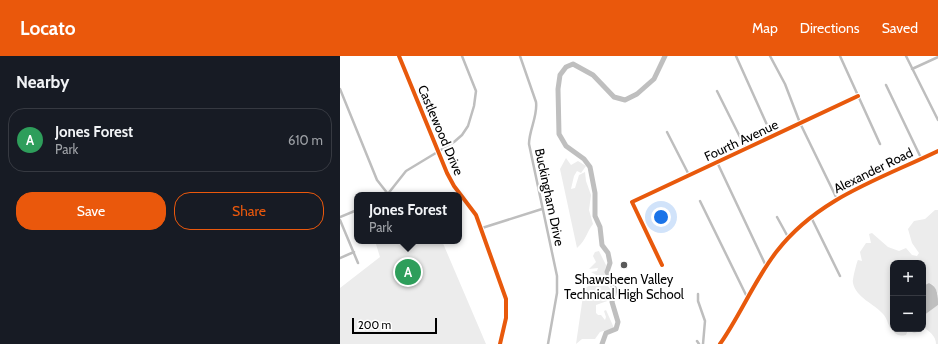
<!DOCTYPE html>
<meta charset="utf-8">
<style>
:root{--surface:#171b24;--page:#242831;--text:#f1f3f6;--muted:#9ea1a6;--line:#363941;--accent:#ea580c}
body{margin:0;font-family:Cabin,sans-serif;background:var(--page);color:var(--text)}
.controls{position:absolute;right:12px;bottom:12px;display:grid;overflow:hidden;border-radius:8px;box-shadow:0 2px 6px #0003}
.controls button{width:36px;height:36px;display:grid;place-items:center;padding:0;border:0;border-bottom:1px solid var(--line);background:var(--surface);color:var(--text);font:20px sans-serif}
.scale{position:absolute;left:12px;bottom:10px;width:85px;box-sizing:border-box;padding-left:4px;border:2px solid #000;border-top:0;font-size:11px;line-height:14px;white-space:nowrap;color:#000;-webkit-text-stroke:3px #fff;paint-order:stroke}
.you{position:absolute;left:321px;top:161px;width:14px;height:14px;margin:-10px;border:3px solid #fff;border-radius:50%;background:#1a73e8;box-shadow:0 0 0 6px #1a73e833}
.badge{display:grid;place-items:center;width:26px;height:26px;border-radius:50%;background:var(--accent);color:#fff;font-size:13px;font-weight:700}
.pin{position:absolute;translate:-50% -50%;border:2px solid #fff;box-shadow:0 1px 4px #0006}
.popup{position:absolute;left:14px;top:136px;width:108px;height:52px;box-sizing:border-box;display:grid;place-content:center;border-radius:8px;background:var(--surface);filter:drop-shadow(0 1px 3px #0005);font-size:13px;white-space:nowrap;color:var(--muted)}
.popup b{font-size:15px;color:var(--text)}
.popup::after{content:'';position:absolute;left:50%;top:100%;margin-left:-8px;border:8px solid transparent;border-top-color:var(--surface)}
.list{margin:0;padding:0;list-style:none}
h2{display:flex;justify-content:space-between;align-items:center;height:52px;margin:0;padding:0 16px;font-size:17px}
h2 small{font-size:13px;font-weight:400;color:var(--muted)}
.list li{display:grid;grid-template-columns:26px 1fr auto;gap:12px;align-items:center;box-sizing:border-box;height:64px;margin:0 8px 8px;padding:0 8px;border:1px solid var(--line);border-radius:16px}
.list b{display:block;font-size:15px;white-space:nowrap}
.list p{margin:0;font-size:13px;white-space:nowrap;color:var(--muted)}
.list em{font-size:13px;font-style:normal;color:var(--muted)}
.actions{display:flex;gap:8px;padding:12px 16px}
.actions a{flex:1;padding:9px 0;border:1px solid var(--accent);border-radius:16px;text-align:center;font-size:14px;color:var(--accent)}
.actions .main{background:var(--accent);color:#fff}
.map{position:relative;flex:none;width:598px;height:288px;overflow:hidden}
header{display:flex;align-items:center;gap:24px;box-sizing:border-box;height:56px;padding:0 20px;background:var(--accent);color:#fff}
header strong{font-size:19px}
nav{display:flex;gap:22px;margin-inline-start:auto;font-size:14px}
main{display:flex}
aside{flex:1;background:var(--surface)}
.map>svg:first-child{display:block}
.green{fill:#ececec}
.water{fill:#bfbfbf}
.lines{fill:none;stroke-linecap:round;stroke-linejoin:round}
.river{stroke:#bfbfbf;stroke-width:5}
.street{stroke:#bebebe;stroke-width:2.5}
.secondary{stroke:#b8b8b8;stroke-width:4}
.cycleway-casing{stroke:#fff;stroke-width:6}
.cycleway{stroke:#e8590c;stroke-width:4}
.poi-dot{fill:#595959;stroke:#fff;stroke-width:1.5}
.labels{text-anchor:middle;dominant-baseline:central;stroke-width:4;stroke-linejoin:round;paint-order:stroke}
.street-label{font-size:13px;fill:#000;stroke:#fff}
.poi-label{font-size:13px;fill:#000;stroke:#fff}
</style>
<header>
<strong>Locato</strong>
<nav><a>Map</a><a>Directions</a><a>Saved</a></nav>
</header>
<main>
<aside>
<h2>Nearby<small></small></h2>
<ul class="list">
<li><span class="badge" style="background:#2e9e5b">A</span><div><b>Jones Forest</b><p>Park</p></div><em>610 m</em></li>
</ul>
<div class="actions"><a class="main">Save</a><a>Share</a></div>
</aside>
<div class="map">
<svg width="598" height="288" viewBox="0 0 598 288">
<rect width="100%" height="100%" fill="#fff"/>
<path class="green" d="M 226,102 L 231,109 L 238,105 L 246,110 L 241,117 L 237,115 L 234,120 L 231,133 L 235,132 L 239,119 L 245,116 L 246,125 L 251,139 L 249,154 L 253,168 C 246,177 247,183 237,192 L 220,113 Z
M 595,154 L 598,154 L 598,238 L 593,229 L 589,227 L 583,230 L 583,207 L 553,207 L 553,273 L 576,273 L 578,276 L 574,277 L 568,274 L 566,279 C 560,280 558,280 554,276 C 548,272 548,263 543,258 C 535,248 516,242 513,227 C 512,225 517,205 518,204 L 522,205 L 520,196 L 526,187 L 531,187 L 529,178 L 532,177 L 548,191 L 559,195 L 566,192 L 572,199 L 577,200 L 579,197 L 572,187 L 568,173 L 574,165 L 585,163 Z
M 35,185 L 102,185 L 146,288 L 0,288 L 0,232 L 40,201 Z
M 259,195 L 266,209 L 264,224 L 270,233 L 272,240 L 270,244 L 256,249 L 256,257 L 258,259 L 261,259 L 265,264 L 266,261 L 264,255 L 266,254 L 274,272 L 260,276 L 255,283 L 242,283 L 236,288 L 244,233 L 250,229 L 250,225 L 255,228 L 260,225 L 258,220 L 251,216 L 257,215 L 258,212 L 249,213 L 256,206 L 253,200 L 255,196 Z
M 598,249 L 598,288 L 596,288 C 596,280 589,275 583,271 L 583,260 Z"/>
<path class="water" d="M 589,227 C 598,231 598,240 598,249 L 583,260 L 583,230 Z"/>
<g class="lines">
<path class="river" d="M 262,288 L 266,277 L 276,273 L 278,266 L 272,246 L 275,234 L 267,216 L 270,207 L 268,197 L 262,189 L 260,171 L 255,160 L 255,137 L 250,111 L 244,103 L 226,90 L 219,78 L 218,33 L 220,19 L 226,11 L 233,8 L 253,19 L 274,41 L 285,44 L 297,38 L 314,23 L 325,0"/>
<path class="street" d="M 59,0 L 107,117 L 114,130 L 136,159 L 166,243 L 166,262 L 160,288
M 180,0 L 196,46 C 198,60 189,74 189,88 L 217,220 L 217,237 L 208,288
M 396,0 L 432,80
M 430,0 L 445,28 L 460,67 L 497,143
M 500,0 L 540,88
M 566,0 L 598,64
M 572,13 L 598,1
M 546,29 L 581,102
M 0,33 L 37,124 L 48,138
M 377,35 L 406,93
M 327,76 L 349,119
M 377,106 L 426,210
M 47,139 L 66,115 L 114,86 L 122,79 L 128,70 L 134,50 L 136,35 L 122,0
M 360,145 L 407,241
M 0,161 L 17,154
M 437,161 L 448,181
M 471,161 L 500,220
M 0,164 L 18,207
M 142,172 L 202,153
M 0,202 L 14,196
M 322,209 L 292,146 L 518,40
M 358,238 L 358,245 L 365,265 L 363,288
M 357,285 L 359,288"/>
<path class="secondary" d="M 380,288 C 401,258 415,223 437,195 C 478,142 540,123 598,95"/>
<g class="cycleway-casing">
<path id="cycleway" d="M 59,0 L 107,117 L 114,130 L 136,159 L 166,243 L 166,262 L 160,288
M 322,209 L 292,146 L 518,40
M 380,288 C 401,258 415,223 437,195 C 478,142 540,123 598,95"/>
</g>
<use href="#cycleway" class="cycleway"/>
</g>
<circle class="poi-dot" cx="284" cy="209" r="4"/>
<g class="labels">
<g class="street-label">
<text transform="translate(101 74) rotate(67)">Castlewood Drive</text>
<text transform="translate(401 84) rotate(-25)">Fourth Avenue</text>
<text transform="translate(533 114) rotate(-26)">Alexander Road</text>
<text transform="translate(210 141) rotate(78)">Buckingham Drive</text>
</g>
<g class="poi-label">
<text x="284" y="223">Shawsheen Valley<tspan x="284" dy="15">Technical High School</tspan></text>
</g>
</g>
</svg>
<div class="controls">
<button>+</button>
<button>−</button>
</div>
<div class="scale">200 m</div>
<div class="you"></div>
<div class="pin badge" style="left:68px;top:216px;background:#2e9e5b">A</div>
<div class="popup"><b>Jones Forest</b>Park</div>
</div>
</main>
